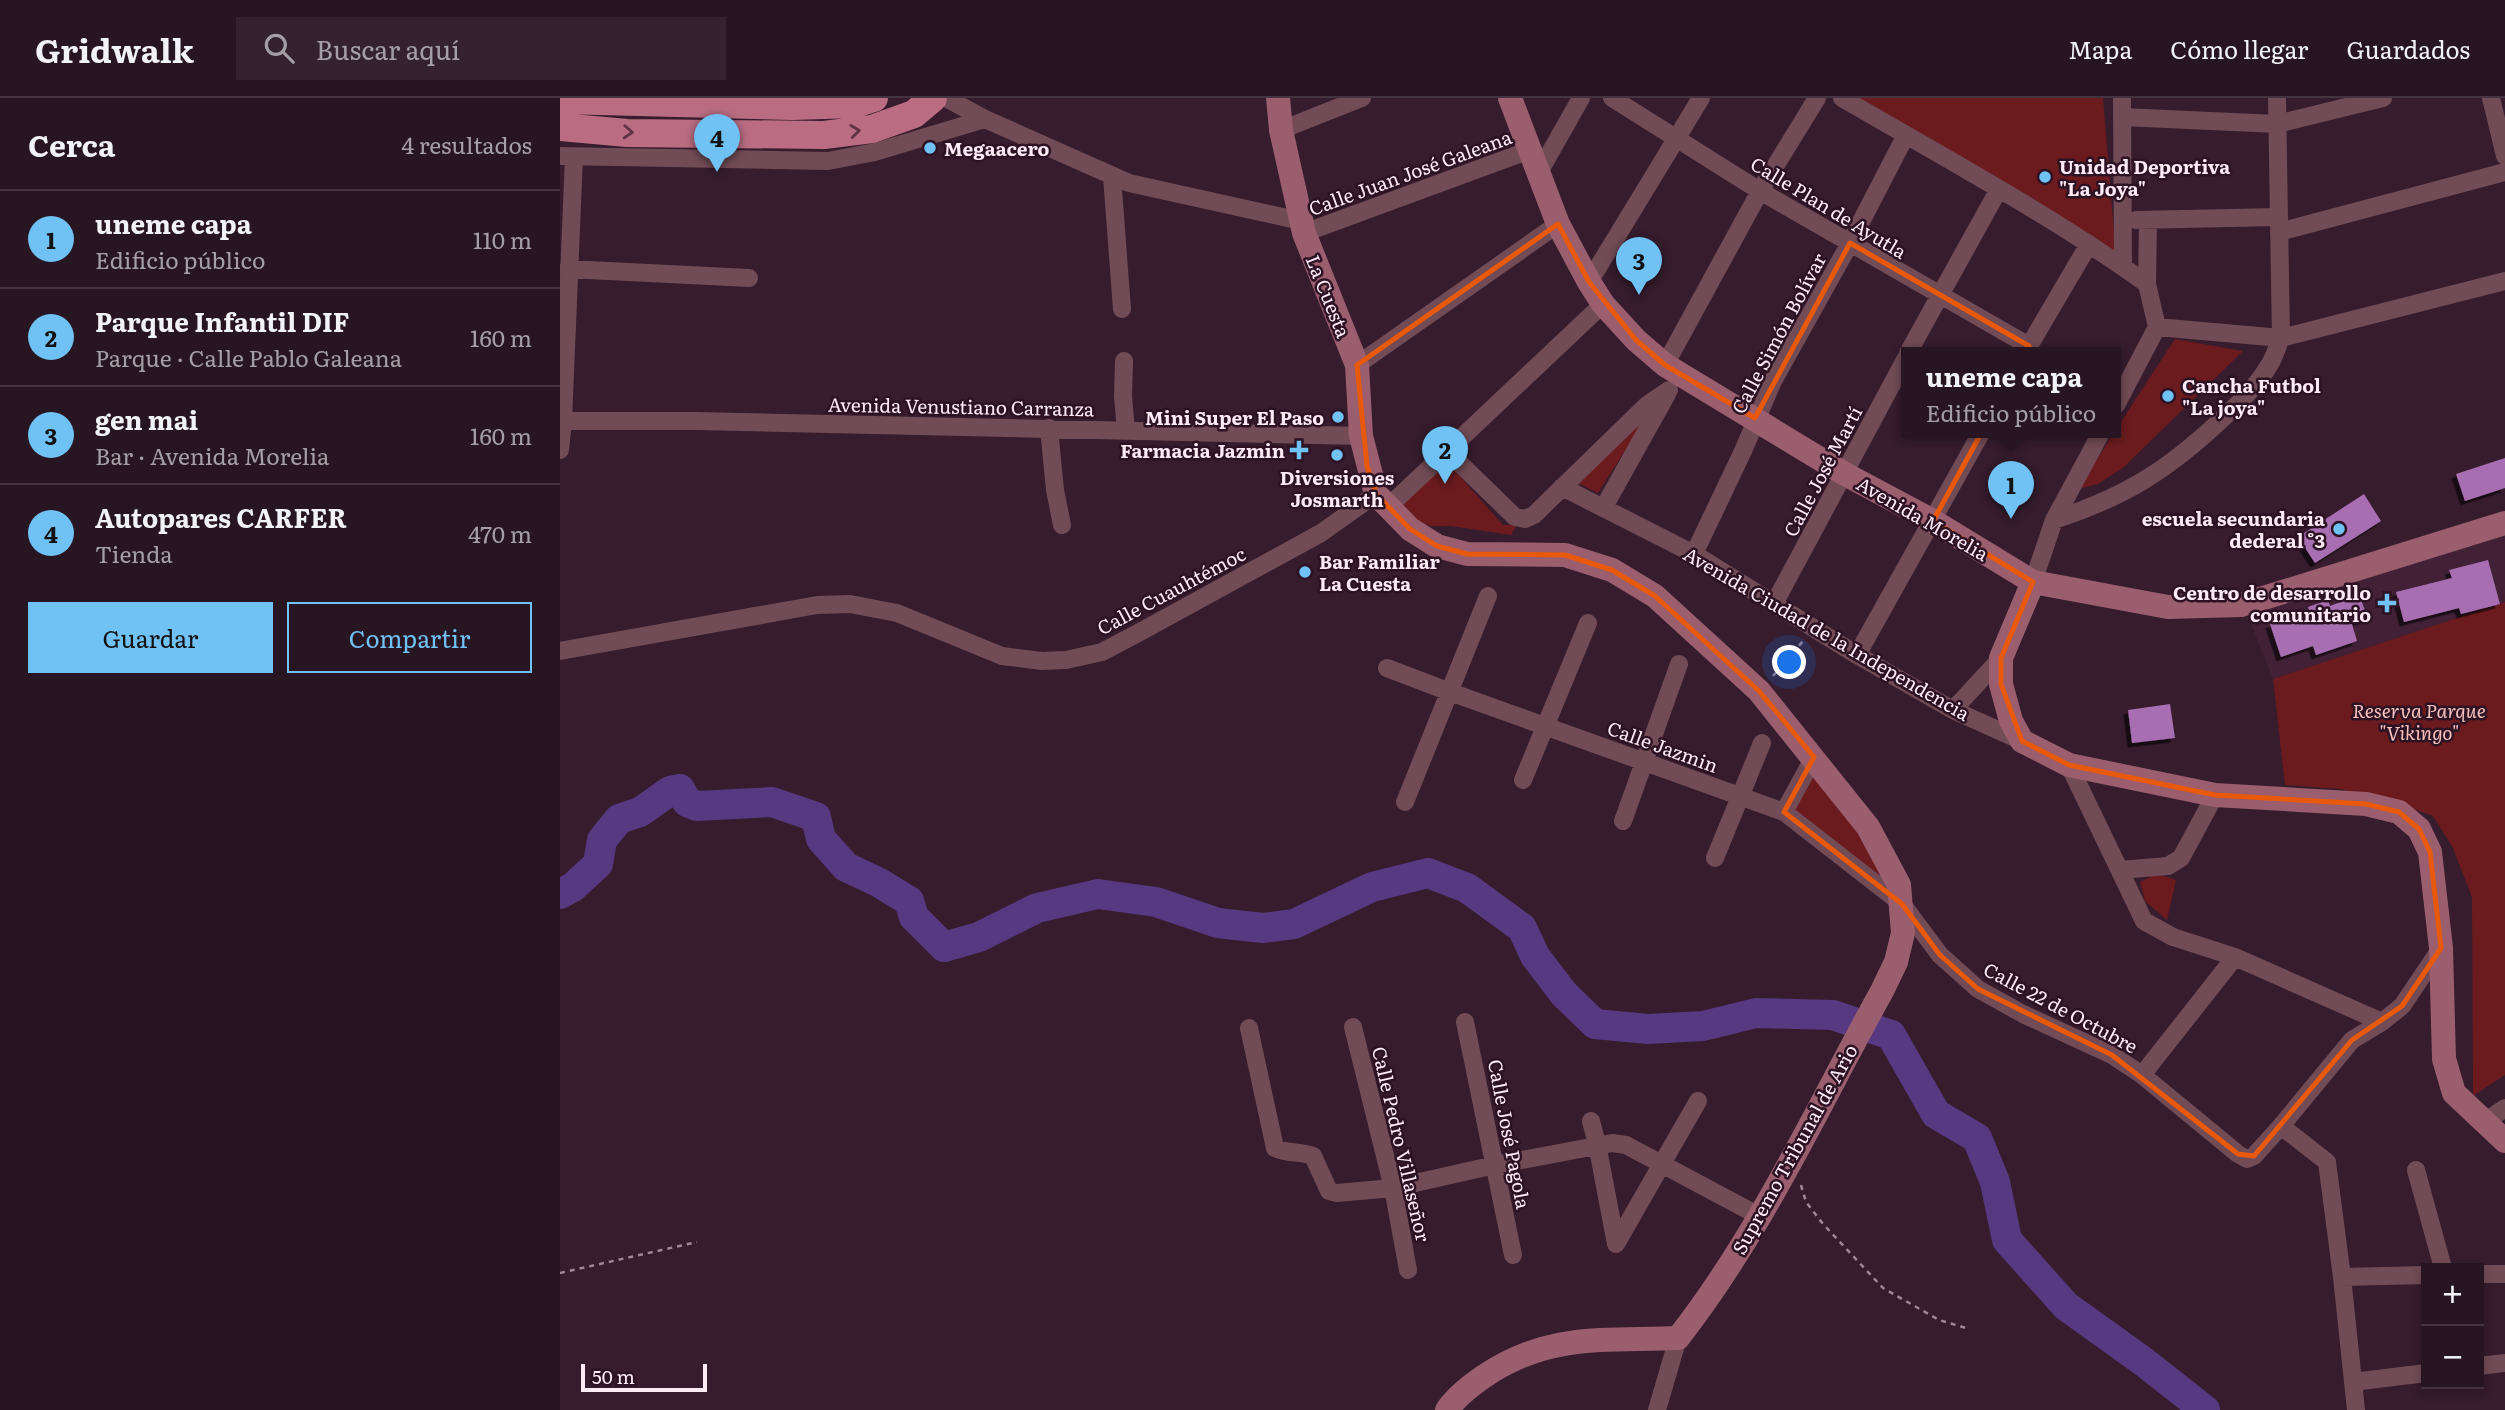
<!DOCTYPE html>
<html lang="es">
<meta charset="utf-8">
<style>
:root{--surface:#281522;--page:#34222f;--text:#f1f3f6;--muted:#a59fa5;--line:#443440;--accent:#70c1f4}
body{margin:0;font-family:Literata,serif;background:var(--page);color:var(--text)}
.controls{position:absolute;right:21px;bottom:21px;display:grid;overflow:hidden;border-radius:0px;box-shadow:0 4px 10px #0003}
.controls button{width:63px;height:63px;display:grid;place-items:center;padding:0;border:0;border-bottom:2px solid var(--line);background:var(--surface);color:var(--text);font:35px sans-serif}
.scale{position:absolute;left:21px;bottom:18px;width:126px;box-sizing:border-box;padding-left:7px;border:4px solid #feebf6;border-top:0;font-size:19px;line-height:24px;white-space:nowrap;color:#feebf6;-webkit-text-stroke:5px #2c1223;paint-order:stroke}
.you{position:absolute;left:1230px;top:565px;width:24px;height:24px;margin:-18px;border:5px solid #fff;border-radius:50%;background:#1a73e8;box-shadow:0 0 0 10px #1a73e833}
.badge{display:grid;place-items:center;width:46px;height:46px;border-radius:50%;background:var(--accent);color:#111;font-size:23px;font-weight:700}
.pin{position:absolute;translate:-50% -58px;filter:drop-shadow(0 2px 4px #0008)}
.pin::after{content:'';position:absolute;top:37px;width:24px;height:21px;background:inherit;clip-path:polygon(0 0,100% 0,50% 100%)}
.popup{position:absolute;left:1341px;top:249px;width:220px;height:91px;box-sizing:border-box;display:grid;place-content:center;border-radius:0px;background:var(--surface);filter:drop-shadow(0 2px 5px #0005);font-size:23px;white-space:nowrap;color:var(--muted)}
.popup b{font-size:26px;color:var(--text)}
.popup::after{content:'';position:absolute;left:50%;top:100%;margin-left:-14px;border:14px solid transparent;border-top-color:var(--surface)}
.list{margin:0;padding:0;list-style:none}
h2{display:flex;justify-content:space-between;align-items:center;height:91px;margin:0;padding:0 28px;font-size:30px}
h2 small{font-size:23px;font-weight:400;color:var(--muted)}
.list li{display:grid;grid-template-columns:46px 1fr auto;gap:21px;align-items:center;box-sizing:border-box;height:98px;padding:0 28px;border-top:2px solid var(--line)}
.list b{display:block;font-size:26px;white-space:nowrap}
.list p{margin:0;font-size:23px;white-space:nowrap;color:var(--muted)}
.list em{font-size:23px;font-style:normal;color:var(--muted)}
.actions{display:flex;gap:14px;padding:21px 28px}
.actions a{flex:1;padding:16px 0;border:2px solid var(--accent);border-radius:0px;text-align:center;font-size:24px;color:var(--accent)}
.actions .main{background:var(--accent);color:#111}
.icon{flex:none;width:38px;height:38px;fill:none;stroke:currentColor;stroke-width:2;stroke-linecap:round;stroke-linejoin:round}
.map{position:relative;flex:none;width:1945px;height:1312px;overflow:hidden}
header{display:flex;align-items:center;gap:42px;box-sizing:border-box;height:98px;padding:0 35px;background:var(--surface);border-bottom:2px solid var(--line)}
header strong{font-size:33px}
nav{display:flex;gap:38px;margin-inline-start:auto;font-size:24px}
.search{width:490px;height:63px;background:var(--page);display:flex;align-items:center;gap:18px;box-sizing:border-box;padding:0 24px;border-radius:0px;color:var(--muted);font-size:26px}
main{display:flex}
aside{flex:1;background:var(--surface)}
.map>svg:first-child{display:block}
.built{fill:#422137}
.green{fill:#6b1b1e}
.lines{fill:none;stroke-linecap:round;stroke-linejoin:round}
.river{stroke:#573982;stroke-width:30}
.building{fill:#a76eb2;filter:url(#shadow)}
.path{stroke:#9f8896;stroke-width:2.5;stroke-dasharray:5 5;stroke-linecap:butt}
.street{stroke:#714b55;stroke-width:18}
.secondary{stroke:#9a5e6e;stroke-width:24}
.primary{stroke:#ba6d82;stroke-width:28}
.oneway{stroke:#5e3244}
.marked{fill:none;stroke:#e8590c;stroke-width:5;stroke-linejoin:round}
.poi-dot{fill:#70c1f4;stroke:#2c1223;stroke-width:2.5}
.labels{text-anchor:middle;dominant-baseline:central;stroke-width:5;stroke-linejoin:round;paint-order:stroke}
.poi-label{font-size:19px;font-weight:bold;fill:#feebf6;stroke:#2c1223;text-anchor:start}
.street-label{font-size:19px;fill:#feebf6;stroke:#2c1223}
.park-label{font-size:19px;font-style:italic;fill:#f6c2bf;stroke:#2c1223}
</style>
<header>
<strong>Gridwalk</strong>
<div class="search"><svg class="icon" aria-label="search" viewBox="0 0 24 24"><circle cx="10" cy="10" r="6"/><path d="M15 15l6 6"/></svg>Buscar aquí</div>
<nav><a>Mapa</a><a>Cómo llegar</a><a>Guardados</a></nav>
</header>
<main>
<aside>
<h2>Cerca<small>4 resultados</small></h2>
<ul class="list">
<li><span class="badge">1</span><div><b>uneme capa</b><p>Edificio público</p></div><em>110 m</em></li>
<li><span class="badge">2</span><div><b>Parque Infantil DIF</b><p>Parque · Calle Pablo Galeana</p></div><em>160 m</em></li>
<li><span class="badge">3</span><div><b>gen mai</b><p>Bar · Avenida Morelia</p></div><em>160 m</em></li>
<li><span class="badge">4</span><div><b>Autopares CARFER</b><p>Tienda</p></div><em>470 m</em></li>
</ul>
<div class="actions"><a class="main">Guardar</a><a>Compartir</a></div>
</aside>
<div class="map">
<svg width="1945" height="1312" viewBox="0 0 1945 1312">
<defs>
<filter id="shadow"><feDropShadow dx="-4.5" dy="4.5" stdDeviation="0" flood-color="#0009"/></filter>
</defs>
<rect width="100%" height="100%" fill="#361c2d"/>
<path class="built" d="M 1945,428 L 1945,504 L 1713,581 L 1686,514 Z"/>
<path class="green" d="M 1286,0 L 1543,0 L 1556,158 Z
M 1615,241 L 1683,253 L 1564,369 L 1538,386 L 1518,391 L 1554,335 L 1556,335 L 1556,331 Z
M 1098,301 L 1038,395 L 1013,383 Z
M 889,366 L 943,427 L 957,427 L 951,437 L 891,428 L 871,428 L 851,420 L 837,407 Z
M 1945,504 L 1945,977 L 1913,998 L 1912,799 L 1892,748 L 1873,718 L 1834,704 L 1780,691 L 1725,687 L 1713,581 Z
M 1253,672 L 1300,734 L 1329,789 L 1230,709 Z
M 1592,778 L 1605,778 L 1616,782 L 1607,822 L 1585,803 L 1580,784 Z"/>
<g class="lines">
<path class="river" d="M 0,796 L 13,789 L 38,766 L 42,742 L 59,721 L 80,714 L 110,693 L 120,691 L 127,704 L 137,708 L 212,704 L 256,719 L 261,741 L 286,769 L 318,784 L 349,803 L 354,819 L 384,849 L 419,839 L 477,810 L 538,796 L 596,804 L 658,825 L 703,830 L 734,826 L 812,789 L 868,775 L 907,790 L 962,830 L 975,858 L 1004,896 L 1035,926 L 1088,931 L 1143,928 L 1196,915 L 1273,917 L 1331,937 L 1376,1016 L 1417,1040 L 1435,1084 L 1447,1142 L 1506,1208 L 1584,1264 L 1645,1312"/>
</g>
<path class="building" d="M 1945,360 L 1945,390 L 1905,403 L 1896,376 Z
M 1804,396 L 1821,423 L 1755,465 L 1738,439 Z
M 1928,462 L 1940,506 L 1901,516 L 1899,510 L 1844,524 L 1836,494 L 1892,480 L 1889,472 Z
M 1799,497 L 1808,520 L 1792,526 L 1797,543 L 1756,557 L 1753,548 L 1721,559 L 1710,526 L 1749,513 L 1748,509 L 1768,502 L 1770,508 Z
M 1610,606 L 1615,640 L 1572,645 L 1568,612 Z"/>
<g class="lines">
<path class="path" d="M 1213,578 L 1243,543
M 1241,1087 L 1246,1104 L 1263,1126 L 1323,1190 L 1379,1222 L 1406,1230
M 0,1175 L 137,1144"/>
<path class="street" d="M 386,0 L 425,21 L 569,85 L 741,123
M 1052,0 L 1200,93 L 1469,248
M 1282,0 C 1385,60 1491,117 1587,186
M 1562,0 L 1563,169
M 1931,0 L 1945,58
M 1562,19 L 1717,26 L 1823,0
M 721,32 L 802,0
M 0,58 L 268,63 L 315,54 L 425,21
M 978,76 L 1021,0
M 552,78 L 562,211
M 1576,122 L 1718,119
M 1719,134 L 1945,74
M 744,135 L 970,52
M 8,171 L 189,180
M 1029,184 L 1141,0
M 1597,229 L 1721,240 L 1945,183
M 1348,255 L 1439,91
M 1465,255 L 1529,146
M 564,263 L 563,298 L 566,333
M 797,267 L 998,126
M 1105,267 L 1200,93 L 1257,0
M 1556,307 L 1597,229 L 1587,186 L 1588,122
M 0,323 L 137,323 L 801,338
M 489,330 L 495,392 L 502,427
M 0,352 L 3,323 L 14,59
M 888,354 L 955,419 L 965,421 L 974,417 L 1087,307 L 1109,292
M 1002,389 L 1134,456 L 1297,557 L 1393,612 L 1462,643
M 828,409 L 1043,206
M 1044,409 L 1107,296
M 1494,422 L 1541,335
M 1134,456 L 1183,353 L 1213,283 L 1290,145 L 1346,37
M 1473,484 L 1494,422 C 1565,399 1608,372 1662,321 C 1679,305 1696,289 1708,269 C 1714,261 1717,249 1721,240 L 1717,0
M 1214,506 L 1346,260
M 0,553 L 257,507 L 290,506 L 337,515 L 442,558 L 482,563 L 506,562 L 542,554 L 580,534 L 761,435 L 816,396
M 1297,557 L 1421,335
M 827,570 L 890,594 L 1224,714 L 1342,806 L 1380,857 L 1418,891 L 1463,916 L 1552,957 L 1582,977 L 1678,1056 L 1687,1061 L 1694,1058 L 1721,1028 L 1792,942 L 1822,924 L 1842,908 L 1881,850
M 1393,612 L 1441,560
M 1509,667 L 1584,823 L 1613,839 L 1675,859 L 1822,924
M 963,682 L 1028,525
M 845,704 L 928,498
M 1224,714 L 1254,659
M 1063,723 L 1119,566
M 1155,760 L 1202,645
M 1560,772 L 1608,768 L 1621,760 L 1655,697
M 905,924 L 953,1157
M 793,929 L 833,1090 L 848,1172
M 689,930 L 715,1050 C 728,1056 740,1053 753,1058 L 769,1093 L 777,1095 L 833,1090 L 935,1067 L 1052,1045 L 1066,1047 L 1201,1119
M 1582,977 L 1675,859
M 1031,1023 L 1037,1046 L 1056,1146
M 1923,1025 L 1945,1010
M 1721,1028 L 1767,1064 L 1782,1179 L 1796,1312
M 1856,1072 L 1883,1170
M 1056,1146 L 1138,1003
M 1919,1176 L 1945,1176
M 1782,1179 L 1866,1177
M 1919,1268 L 1945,1265
M 1793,1284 L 1866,1275
M 1097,1312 L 1118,1240"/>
<path class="secondary" d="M 718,0 L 721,32 L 744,135 L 797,267 L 801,338 L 816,396 L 850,431 L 877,448 L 907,456 L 1005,457 L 1052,472 L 1095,498 L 1199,593 L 1308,729 L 1339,787 L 1343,835 L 1336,864 L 1322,893 C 1257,1010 1201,1134 1118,1240 C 1043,1243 987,1235 923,1279 C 910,1288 896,1299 887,1312
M 950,0 L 998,126 L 1029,184 L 1043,206 L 1076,242 L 1105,267 L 1285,376 L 1373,423 L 1473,484 L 1608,509 L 1681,507 L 1945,425
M 1473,484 L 1441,560 L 1441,586 L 1451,623 L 1462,643 L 1509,667 L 1655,697 L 1806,706 L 1839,714 L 1859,731 L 1870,754 L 1881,850 L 1884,961 L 1894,995 L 1945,1043"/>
<path class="primary" d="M 0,2 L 232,8 L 295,6 L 314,0
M 0,29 L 67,35 L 264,37 L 312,31 L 354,16 L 373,0"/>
</g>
<defs><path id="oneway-chevron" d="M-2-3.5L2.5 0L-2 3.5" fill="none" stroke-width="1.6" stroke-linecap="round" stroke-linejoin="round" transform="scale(1.75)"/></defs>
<g class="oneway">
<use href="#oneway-chevron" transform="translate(295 33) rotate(-7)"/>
<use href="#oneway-chevron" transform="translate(68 34) rotate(3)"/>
</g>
<path class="marked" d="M 998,126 L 1029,184 L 1076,242 L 1105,267 L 1195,320 L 1290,145 L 1469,248 L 1373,423 L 1473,484 L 1441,560 L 1441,586 L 1462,643 L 1509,667 L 1655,697 L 1806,706 L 1839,714 L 1859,731 L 1870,754 L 1881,850 L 1842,908 L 1792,942 L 1694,1058 L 1678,1056 L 1552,957 L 1418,891 L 1380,857 L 1342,806 L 1224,714 L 1254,659 L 1199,593 L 1095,498 L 1052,472 L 1005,457 L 907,456 L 877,448 L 850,431 L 816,396 L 807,368 L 797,267 Z"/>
<g class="poi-dot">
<circle cx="370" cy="50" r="7"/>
<circle cx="1485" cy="79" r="7"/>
<circle cx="1608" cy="298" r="7"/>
<circle cx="778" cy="319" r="7"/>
<path d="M735.5 341.5h7v7h7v7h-7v7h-7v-7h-7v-7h7z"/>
<circle cx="777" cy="357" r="7"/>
<circle cx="1779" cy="431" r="7"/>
<circle cx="745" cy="474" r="7"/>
<path d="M1823.5 494.5h7v7h7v7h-7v7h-7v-7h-7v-7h7z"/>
</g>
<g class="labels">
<g class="poi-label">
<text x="384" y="50">Megaacero</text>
<text x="1499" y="68">Unidad Deportiva<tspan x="1499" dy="22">"La Joya"</tspan></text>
<text x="1622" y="287">Cancha Futbol<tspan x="1622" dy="22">"La joya"</tspan></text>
<text x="764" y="319" text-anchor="end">Mini Super El Paso</text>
<text x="725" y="352" text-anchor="end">Farmacia Jazmin</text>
<text x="777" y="379" text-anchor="middle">Diversiones<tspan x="777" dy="22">Josmarth</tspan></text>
<text x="1765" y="420" text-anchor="end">escuela secundaria<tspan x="1765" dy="22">dederal °3</tspan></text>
<text x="759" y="463">Bar Familiar<tspan x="759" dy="22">La Cuesta</tspan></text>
<text x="1811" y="494" text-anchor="end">Centro de desarrollo<tspan x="1811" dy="22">comunitario</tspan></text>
</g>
<g class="street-label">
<text transform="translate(850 74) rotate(-20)">Calle Juan José Galeana</text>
<text transform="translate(1269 109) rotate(31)">Calle Plan de Ayutla</text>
<text transform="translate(769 198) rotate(68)">La Cuesta</text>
<text transform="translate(1218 235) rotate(-62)">Calle Simón Bolívar</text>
<text transform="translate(401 308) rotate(1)">Avenida Venustiano Carranza</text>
<text transform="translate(1262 373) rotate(-62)">Calle José Martí</text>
<text transform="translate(1363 420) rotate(30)">Avenida Morelia</text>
<text transform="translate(611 492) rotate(-28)">Calle Cuauhtémoc</text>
<text transform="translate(1267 535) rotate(30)">Avenida Ciudad de la Independencia</text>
<text transform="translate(1103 648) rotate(20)">Calle Jazmin</text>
<text transform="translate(1501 909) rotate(28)">Calle 22 de Octubre</text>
<text transform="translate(950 1036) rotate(79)">Calle José Pagola</text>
<text transform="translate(842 1046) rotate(77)">Calle Pedro Villaseñor</text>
<text transform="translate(1234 1051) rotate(-61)">Supremo Tribunal de Ario</text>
</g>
<g class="park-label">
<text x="1859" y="612">Reserva Parque<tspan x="1859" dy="22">"Vikingo"</tspan></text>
</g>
</g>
</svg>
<div class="controls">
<button>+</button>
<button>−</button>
</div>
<div class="scale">50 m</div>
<div class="you"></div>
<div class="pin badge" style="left:1451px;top:421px">1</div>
<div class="popup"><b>uneme capa</b>Edificio público</div>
<div class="pin badge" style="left:885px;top:386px">2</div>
<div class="pin badge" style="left:1079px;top:197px">3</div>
<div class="pin badge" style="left:157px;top:74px">4</div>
</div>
</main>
